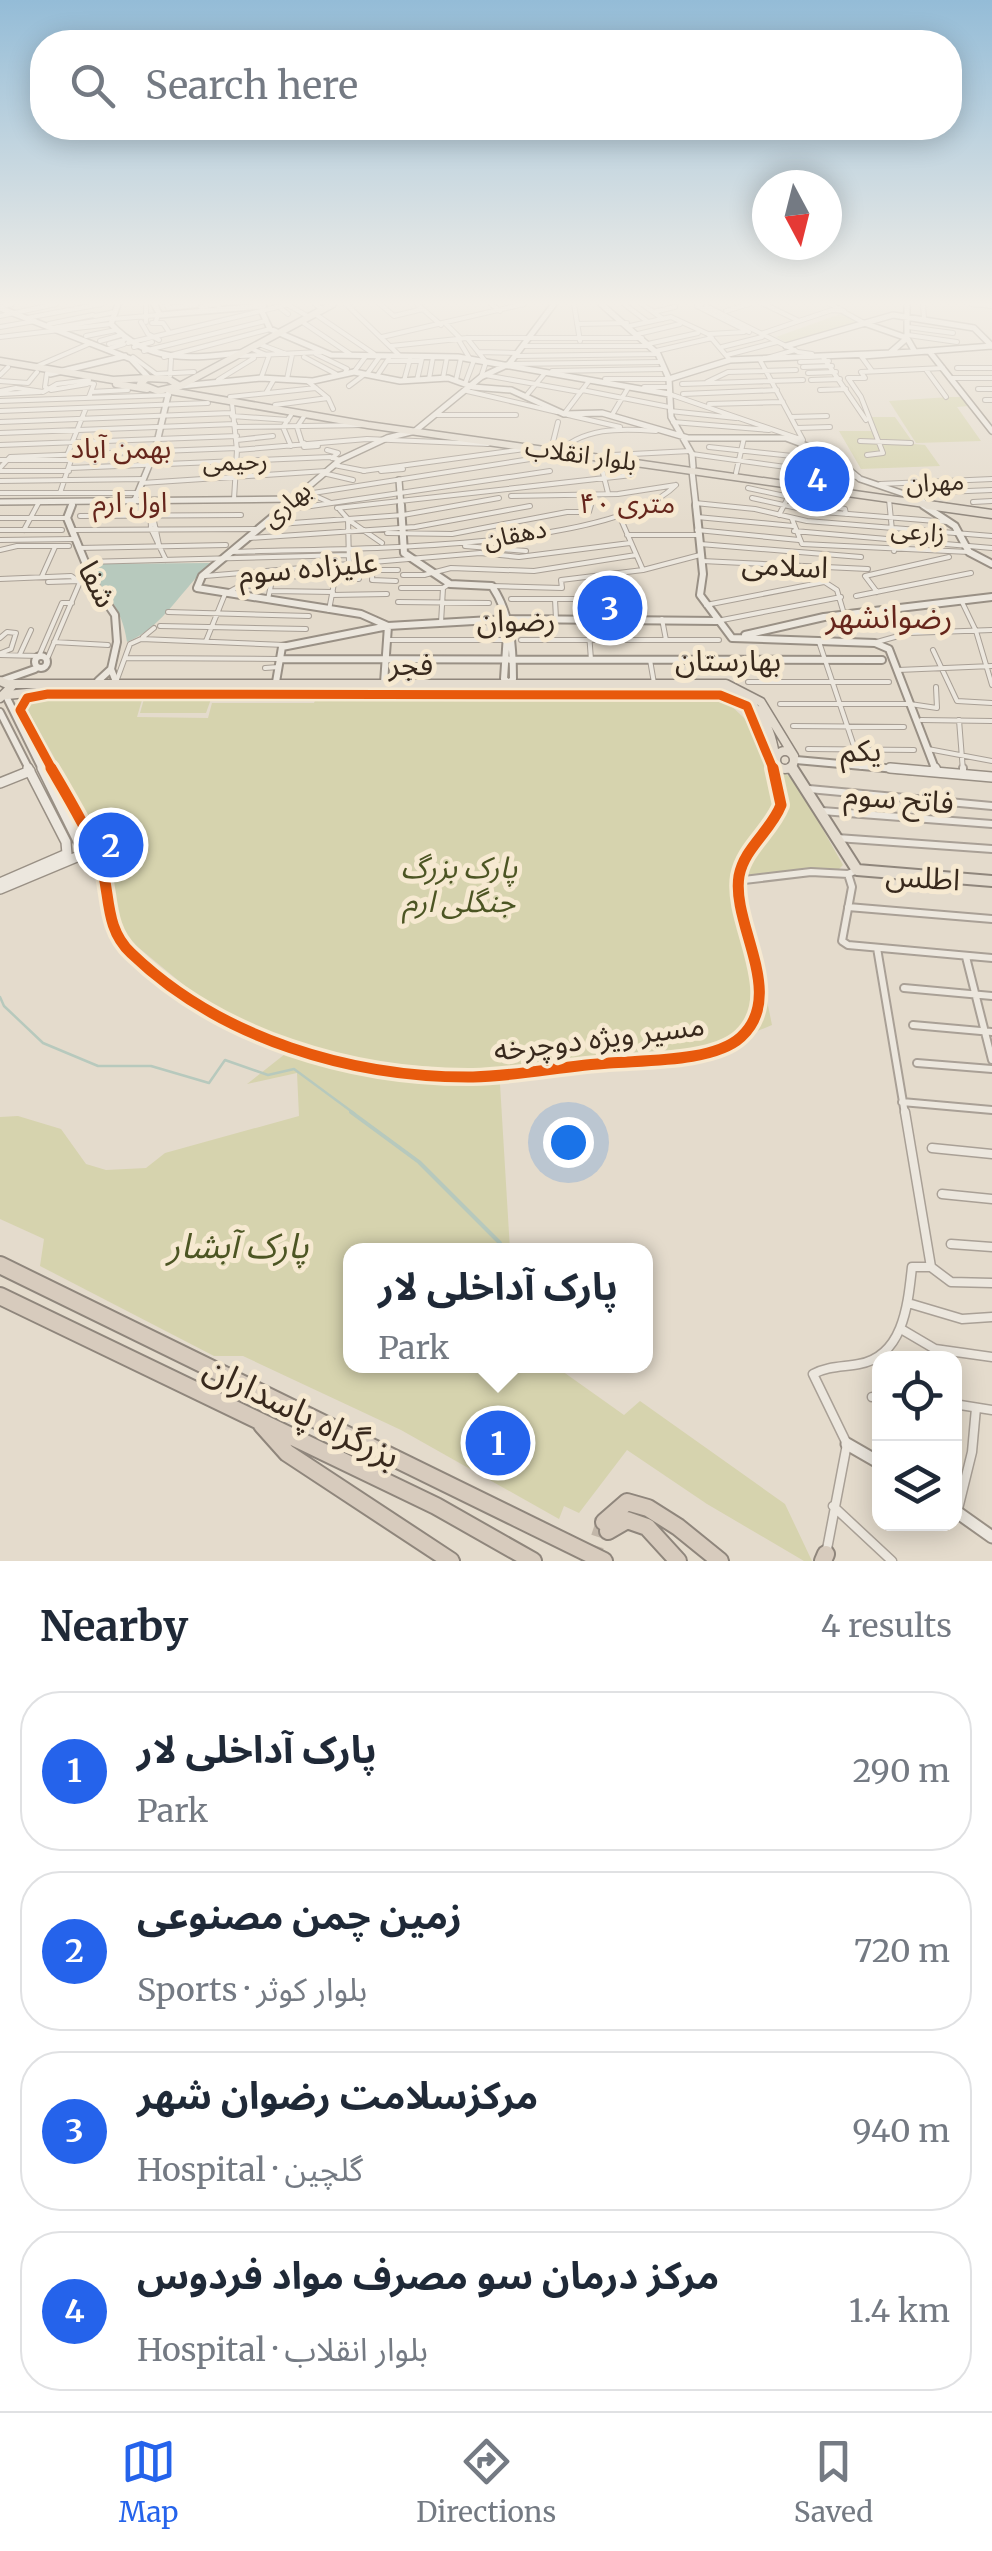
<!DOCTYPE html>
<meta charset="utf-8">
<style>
:root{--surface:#fff;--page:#f6f6f7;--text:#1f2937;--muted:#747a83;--line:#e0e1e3;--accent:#2563eb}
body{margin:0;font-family:Merriweather,"Noto Sans Arabic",serif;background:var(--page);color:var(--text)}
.controls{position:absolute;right:30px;bottom:30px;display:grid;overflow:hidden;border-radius:20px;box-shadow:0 5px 25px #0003}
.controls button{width:90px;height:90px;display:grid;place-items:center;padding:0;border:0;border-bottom:2px solid var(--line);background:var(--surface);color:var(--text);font:50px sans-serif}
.compass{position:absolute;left:752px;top:170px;width:90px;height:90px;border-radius:50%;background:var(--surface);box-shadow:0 5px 25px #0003;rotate:173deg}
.you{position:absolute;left:568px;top:1142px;width:35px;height:35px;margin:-25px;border:8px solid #fff;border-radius:50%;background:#1a73e8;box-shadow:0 0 0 15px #1a73e833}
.badge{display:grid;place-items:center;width:65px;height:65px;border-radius:50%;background:var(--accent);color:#fff;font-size:32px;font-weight:700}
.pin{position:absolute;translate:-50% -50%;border:5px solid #fff;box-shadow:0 2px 10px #0006}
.popup{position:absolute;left:343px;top:1243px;width:310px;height:130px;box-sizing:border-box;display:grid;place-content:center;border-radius:20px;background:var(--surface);filter:drop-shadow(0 2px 8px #0005);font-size:32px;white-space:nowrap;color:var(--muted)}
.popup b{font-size:38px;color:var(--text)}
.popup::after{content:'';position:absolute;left:50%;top:100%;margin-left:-20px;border:20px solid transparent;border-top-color:var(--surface)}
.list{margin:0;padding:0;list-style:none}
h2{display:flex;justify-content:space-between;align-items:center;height:130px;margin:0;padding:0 40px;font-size:42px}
h2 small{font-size:32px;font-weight:400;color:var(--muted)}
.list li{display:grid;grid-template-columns:65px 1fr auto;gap:30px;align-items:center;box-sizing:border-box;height:160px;margin:0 20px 20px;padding:0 20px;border:2px solid var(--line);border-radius:40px}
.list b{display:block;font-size:38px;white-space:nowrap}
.list p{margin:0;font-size:32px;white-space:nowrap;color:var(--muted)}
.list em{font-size:32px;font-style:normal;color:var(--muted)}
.icon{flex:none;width:55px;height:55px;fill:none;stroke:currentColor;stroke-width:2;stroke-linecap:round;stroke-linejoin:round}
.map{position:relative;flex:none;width:992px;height:1561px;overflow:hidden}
.search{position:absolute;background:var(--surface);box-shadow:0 5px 25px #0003;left:30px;right:30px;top:30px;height:110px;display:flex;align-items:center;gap:25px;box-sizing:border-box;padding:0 35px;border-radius:40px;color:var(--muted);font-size:38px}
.sheet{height:850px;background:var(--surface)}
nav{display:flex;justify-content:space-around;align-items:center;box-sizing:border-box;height:140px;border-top:2px solid var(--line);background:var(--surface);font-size:28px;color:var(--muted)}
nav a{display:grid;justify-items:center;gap:5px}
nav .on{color:var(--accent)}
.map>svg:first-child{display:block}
.green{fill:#d6d3ae}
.water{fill:#b7c9bd}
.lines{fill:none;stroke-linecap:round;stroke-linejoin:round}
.stream-far1{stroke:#b7c9bd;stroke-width:2.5}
.stream{stroke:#b7c9bd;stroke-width:4}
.highway-tunnel{stroke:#c2b7a9;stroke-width:16;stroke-dasharray:16 9;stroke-linecap:butt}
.street-far2-casing{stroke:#a9a096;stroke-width:6}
.street-far1-casing{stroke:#a9a096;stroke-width:10}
.street-casing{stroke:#a9a096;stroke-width:11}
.secondary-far3-casing{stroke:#999085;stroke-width:8}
.secondary-far2-casing{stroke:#999085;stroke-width:10}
.secondary-far1-casing{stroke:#999085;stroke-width:12}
.secondary-casing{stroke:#999085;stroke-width:15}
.primary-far2-casing{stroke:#8f867c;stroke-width:9}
.primary-far1-casing{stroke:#8f867c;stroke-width:11}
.primary-casing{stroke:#8f867c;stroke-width:14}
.highway-casing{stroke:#8f867c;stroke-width:20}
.street-far2{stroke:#ece7de;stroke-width:4}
.street-far1{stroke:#ece7de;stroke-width:6}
.street{stroke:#ece7de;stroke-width:8}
.secondary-far3{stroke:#ece7de;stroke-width:5}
.secondary-far2{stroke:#ece7de;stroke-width:6}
.secondary-far1{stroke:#ece7de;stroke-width:9}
.secondary{stroke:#ece7de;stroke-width:11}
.primary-far2{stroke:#e4dccf;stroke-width:6}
.primary-far1{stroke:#e4dccf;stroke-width:8}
.primary{stroke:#e4dccf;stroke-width:10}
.highway{stroke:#d7cbbd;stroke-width:16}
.cycleway-far1-casing{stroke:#f6e9d1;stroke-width:14}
.cycleway-casing{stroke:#f6e9d1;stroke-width:18}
.cycleway-far1{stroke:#e8590c;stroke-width:9}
.cycleway{stroke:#e8590c;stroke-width:11}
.labels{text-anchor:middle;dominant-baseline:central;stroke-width:10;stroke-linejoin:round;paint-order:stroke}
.far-street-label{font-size:25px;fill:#38291d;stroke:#f6e9d1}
.far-neighbourhood-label{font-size:28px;fill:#66261c;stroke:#f6e9d1}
.street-label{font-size:30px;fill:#38291d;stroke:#f6e9d1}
.park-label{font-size:30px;font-style:italic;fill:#4c5523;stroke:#f6e9d1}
.neighbourhood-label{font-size:32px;fill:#66261c;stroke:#f6e9d1}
.near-park-label{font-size:35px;font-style:italic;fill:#4c5523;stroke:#f6e9d1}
.near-street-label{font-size:35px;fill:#38291d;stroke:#f6e9d1}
</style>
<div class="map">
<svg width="992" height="1561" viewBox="0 0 992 1561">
<rect width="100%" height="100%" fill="#e4dbcc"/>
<path class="green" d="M 843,313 L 861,322 L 789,344 L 776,337 Z
M 950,397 L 960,397 L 968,406 L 957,407 L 981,441 L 916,443 L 889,401 Z
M 868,417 L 895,417 L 914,444 L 925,445 L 940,466 L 861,469 L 839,431 L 874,431 Z
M 51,698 L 142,700 L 137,717 L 208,718 L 212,703 L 314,703 L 316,698 L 725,700 L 759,732 L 764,757 L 796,782 L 843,865 L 838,870 L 816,868 L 742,878 L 772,1025 L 719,1047 L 627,1053 L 496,1072 L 354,1061 L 300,1049 L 202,1000 L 122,934 L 109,861 L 96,837 L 114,830 L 128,852 L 115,829 L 93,827 L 26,707 L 33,701 Z
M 144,699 L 211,699 L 206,713 L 140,713 Z
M 285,1054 L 370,1074 L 500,1084 L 510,1250 L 350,1250 L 350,1366 L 555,1366 L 624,1415 L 640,1401 L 785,1504 L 812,1561 L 804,1561 L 707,1504 L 627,1450 L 579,1513 L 564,1506 L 559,1519 L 401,1430 L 243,1356 L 214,1356 L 40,1266 L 44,1239 L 0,1219 L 0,1117 L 18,1116 L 61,1129 L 86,1164 L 106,1170 L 146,1168 L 165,1153 L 299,1116 L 297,1073 L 247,1084 Z"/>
<path class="water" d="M 211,563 C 183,587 163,628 127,642 C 122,605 104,595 88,564 Z"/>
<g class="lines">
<path class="stream-far1" d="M 0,997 L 4,1006 L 43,1043 L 98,1066 L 151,1066 L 209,1083 L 225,1060 L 268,1075 L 294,1069 L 355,1114"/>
<path class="stream" d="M 351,1112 L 419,1162 L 500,1243"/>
<path class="highway-tunnel" d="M 591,1561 L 604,1522"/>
<g class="street-far2-casing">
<path id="street-far2" d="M 167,304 L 168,308 L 196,305
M 315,304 L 323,310
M 346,304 L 400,356
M 380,304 L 394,316 L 423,309
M 417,304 L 441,325
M 491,304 L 500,311
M 574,304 L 580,341
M 624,304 L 648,322
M 642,304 L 663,319
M 701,304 L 697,306 L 749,332
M 923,304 L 924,319
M 972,304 L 992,306
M 146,305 L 146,322
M 290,306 L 309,317
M 706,306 L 798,352 L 812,354
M 0,307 L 12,304
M 201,307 L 217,304 L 220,308
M 279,307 L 288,314
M 726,311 L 749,304
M 842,311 L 864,323
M 653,312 L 675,307
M 315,314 L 374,354
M 0,316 L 56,304
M 95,316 L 115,312
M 27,318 L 101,304
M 113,319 L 158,315 L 156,321
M 301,321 L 350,354
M 799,321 L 832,310 L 844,311 L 830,304
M 141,322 L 148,334 L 159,340
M 152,323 L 163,323 L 169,332
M 49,324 L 93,315
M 446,324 L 461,339
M 577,324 L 627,323
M 630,326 L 671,317 L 708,334 L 730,360
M 0,327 L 35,321
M 908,327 L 953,333
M 52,328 L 113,318
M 638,334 L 680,324
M 710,334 L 744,332
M 761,334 L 799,321 L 764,304
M 908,335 L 957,342
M 86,336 L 116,330
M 0,337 L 111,324
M 382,337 L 524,304
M 467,338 L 486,362 L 481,377
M 458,339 L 470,359
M 100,341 L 121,335
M 128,343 L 290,304
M 109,344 L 124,340
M 259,344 L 286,354
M 648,344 L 698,333
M 391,346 L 467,338 L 642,338
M 524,346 L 650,346
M 134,347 L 152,342
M 722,347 L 762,337
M 108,349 L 124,344
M 252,349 L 269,356 L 261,378
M 144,351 L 265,321
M 656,351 L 712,338
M 478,352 L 516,353
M 316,354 L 347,369 L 345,373
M 727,355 L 777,342
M 240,356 L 321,352
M 517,356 L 658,354
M 861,356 L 872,371
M 133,357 L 156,374 L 194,372
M 164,357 L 270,329
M 304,357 L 336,374
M 823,357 L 866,420
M 387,361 L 421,361
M 800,362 L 829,361
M 509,364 L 661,362
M 35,367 L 91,343
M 803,367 L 832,366
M 957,368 L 992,368
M 552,371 L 663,369
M 927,371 L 946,397
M 354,372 L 366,356
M 47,373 L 45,387 L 49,389
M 808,373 L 836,372
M 367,374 L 380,356
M 0,375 L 8,367
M 485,375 L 580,392
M 170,376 L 171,359
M 377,376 L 389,358
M 443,378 L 447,357
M 950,378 L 992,378
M 287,379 L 292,355
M 429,379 L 433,357
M 605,379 L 669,379
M 218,380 L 254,358
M 306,380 L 328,398 L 333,409
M 417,380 L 422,358
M 456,380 L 461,358
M 811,380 L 840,379
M 0,381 L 28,383 L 37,372
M 404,381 L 410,359
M 84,382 L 94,384 L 89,397
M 707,382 L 728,372 L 796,370
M 465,384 L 474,360
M 682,384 L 803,380
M 349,386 L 365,374
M 644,387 L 668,387
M 978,389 L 992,389
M 51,390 L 87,384
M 582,390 L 669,407
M 820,390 L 846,389
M 0,391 L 16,388 L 43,392 L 57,384 L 89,380
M 467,391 L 557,412
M 91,392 L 128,390
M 266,393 L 273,381
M 0,394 L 40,392
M 669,394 L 803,440
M 683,394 L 777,390
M 526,396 L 545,373
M 230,397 L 316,388
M 985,400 L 992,400
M 0,401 L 169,395
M 232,403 L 237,450 L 234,499
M 709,404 L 783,402
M 275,405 L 328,398
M 0,411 L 208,403
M 670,411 L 736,418
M 564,414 L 589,381
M 291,415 L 283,427 L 291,446
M 437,415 L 516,415
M 568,415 L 620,427
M 612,415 L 628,388
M 232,416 L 288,420
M 791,417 L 827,416
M 0,422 L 231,413
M 673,422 L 769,430
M 235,427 L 367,425
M 797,428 L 830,427
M 0,433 L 235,424
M 237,440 L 273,436
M 860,441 L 911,443
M 302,443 L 297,427 L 305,415
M 304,443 L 304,447 L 318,446
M 0,445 L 237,436
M 552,446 L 558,422
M 709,447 L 839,461
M 237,450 L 367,439 L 488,444
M 327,450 L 338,453 L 332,458
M 68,453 L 86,408
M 692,454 L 858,477
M 613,455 L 690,451
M 867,455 L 883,453 L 861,397 L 848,378 L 865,378 L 861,372 L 943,368
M 599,457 L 608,493
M 0,460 L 71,460 L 60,493
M 334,465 L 365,471
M 0,468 L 10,457 L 237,448
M 70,468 L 330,457 L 340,460
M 0,471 L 69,471
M 363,471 L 525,449
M 381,471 L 403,469
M 323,473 L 353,480
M 736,473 L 744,438
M 789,480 L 803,440 L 760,360 L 795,350
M 0,481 L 143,479
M 142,483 L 326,471
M 880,484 L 992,479
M 748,488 L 845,509 L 846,514
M 302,490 L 331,503
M 944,492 L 992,490
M 0,493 L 137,493
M 313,493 L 556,455 C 581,427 621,428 656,431
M 511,496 L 618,494 L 676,485
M 752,498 L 811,511 L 948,522
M 889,499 L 894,551
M 150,502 L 151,529 L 166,560
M 150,502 L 159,545
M 973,502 L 992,501
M 695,503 L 755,509 L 807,521 L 992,536
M 337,508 L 632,475
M 284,510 L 550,471
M 340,510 L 348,519 L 349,563
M 619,515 L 643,570
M 779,515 L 794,486
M 80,516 L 241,515
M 697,517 L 793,526
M 0,518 L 67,518
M 792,519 L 802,544 L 969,552
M 350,521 L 382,543
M 265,525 L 403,515 L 499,498
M 0,530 L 62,530
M 24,530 L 39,502
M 72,530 L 256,529
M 697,530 L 799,540
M 794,531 L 992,548
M 387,533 L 452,534 L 567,512 L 589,512 L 594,494
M 627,535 L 697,535
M 250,538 L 415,527 L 530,506
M 0,540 L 75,539
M 700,544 L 861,557
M 465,546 L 526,551
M 79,548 L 226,545
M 0,550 L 17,546 L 69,546
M 230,552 C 329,548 608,553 676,485
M 702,561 L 868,569
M 85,562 L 349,555
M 373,562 L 372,580 L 396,581
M 803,568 L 837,590 L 844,614
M 373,570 L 398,570
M 403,575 L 425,575
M 424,575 L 451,568 L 534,571 L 636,555
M 604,575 L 607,619
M 42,576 L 55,547
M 205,576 L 480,553 L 519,557 L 630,543
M 0,579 L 71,576 L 80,582 L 48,657
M 352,579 L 359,579 L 362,562
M 48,582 L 80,581
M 492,586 L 562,588 L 561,580 L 643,570 L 700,555
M 401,588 L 443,588
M 271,591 L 333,592
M 877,592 L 865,576 L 949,557
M 332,595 L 387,594
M 856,596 L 971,573
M 268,599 L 273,576 L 336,577
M 511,599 L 593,599
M 555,599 L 556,619
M 398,602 L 489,603
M 962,602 L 976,631 L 992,685
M 706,605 L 824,582
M 329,610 L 336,573
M 168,612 L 309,616
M 588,619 L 591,660
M 662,619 L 666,640
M 717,621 L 841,597
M 441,623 L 443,588 L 449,584
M 160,626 L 306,629
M 143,637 L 154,628
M 0,638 L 7,632 L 16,633 L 11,649 L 1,653
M 388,640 L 505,640
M 521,640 L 719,640
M 206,641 L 225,594 L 240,586 L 271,585
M 54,642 L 108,645
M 819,642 L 861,767
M 877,642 L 909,633 L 992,630
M 933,650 L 957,701 L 992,703
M 20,654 L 31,630
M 0,655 L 39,656 L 62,603 L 72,603
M 125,658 L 280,659
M 650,660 L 654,683
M 265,668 L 279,667
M 898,670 L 992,666
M 116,682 L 130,644 L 141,639 L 285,645
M 748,682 L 889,682
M 780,704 L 910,704 L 937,708 L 936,687
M 921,720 L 992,721
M 959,720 L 963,771
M 793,726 L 904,727
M 808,749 L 914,750
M 928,749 L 992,761"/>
</g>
<g class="street-far1-casing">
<path id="street-far1" d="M 963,768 L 963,774
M 809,789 L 992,806
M 822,811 L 992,824
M 837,838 L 992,849
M 848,874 L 852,887 L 842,941 L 848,945 L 992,958
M 744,880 L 811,872 L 848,874 L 857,870
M 848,907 L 992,919
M 877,948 L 905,1114
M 966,957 L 992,1060
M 904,988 L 992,996
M 913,1025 L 992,1032
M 917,1063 L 992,1069
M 902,1102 L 992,1110"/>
</g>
<g class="street-casing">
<path id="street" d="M 905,1112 L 931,1267 L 951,1282 L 992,1283
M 932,1148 L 992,1154
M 942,1194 L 992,1199
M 951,1244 L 992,1247
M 908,1303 L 962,1319 L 992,1317
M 901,1329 L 935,1349 L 992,1357
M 872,1397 L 880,1397
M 954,1404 L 992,1410
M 833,1506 L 892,1561
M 958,1509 L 972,1452 L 976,1408
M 827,1549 L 847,1444 L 813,1374 C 828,1366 843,1367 859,1364 C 904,1356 908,1303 912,1267 L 931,1267"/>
</g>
<g class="secondary-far3-casing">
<path id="secondary-far3" d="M 118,304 L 111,324 C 147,363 190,359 239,353
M 154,304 L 160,315 L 263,306
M 264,304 L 262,312 L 270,329 L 331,355 L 458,357 L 669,394
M 601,304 L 658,354 L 669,379 L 671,417 L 692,454 L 693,467
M 0,308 L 131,359 L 149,378
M 864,323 L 907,338 L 907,304
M 786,346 L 893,315 L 974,328 L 992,346
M 929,351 L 992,431
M 891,352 L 907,338 L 915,352 L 992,346
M 50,374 L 125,356
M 669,379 L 730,360 L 915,352 L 863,356
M 181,386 L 261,378 L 313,381 L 354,372 L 400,381 L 448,378 L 473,387 L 511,390 L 564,414 L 602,413 L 688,438 L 786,438 L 831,455 L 860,479 L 922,500 L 927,507
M 692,471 L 696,507
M 399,480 L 401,507
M 0,502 L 295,499
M 134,502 L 155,451 L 169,391
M 71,507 L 73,502
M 284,507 L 340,460 L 387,438 L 415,431 L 481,377 L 509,364 L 554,304"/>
</g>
<g class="secondary-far2-casing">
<path id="secondary-far2" d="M 72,505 L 67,518 L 94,584 L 115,615 L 117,642 L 111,669
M 287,505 L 202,576 L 197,588 L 361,614 L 388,626 L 384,683
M 401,505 L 404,553 L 450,584 L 492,586 C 511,615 513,645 513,679 L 509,683
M 696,505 L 703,574 L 700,595 L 732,638 L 875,643 L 889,649 L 936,771
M 923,505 L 955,526 L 969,552 L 992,564
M 508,619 L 504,679 L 509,683
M 745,635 L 824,617 L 992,597
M35 662a6 6 0 1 1 12 0a6 6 0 1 1-12 0Z
M 280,659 L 882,660
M 1,681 L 35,669
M 98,681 L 111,669 L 116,682
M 276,682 L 282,647 L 388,626 L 508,619 L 717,621
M 6,696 L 43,771
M 0,712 L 30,771
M 796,760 L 918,771"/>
</g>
<g class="secondary-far1-casing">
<path id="secondary-far1" d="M 28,768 L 66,842 L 67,854
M 890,768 L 992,777
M 935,768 L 937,772
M 0,783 L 30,771
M 0,883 L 67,854
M 0,889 L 79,856 L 82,849 L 42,768"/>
</g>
<g class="secondary-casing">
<path id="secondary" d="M 847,1444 L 880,1463
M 954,1510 L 992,1537"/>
</g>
<g class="primary-far2-casing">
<path id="primary-far2" d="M 0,361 L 113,380 L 147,378
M 147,378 L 168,379 L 180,386 L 158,391 L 140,384 Z
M 116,384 L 147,389
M 180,386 L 333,304
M 171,391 L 368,425 L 946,507"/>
</g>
<g class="primary-far1-casing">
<path id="primary-far1" d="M 928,505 L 992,514
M 0,681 L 12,686 L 0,698
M 11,684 L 726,684 L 761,702 L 794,756
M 714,690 C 753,694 769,718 775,755
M 7,695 L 77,688 L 359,689
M776 760a9 9 0 1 1 18 0a9 9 0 1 1-18 0Z
M 791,767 L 793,771"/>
</g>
<g class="primary-casing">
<path id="primary" d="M 792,768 L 857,870 L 992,881"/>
</g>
<g class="highway-casing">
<path id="highway" d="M 0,1265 L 604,1561
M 0,1296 L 436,1506 L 533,1561
M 262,1425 L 287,1453 L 451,1561
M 604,1522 L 627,1502 L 648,1508 L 678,1527 L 720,1561
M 608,1531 L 627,1520 L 647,1527 L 678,1561
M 823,1561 L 826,1554"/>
</g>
<use href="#street-far2" class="street-far2"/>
<use href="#street-far1" class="street-far1"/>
<use href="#street" class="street"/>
<use href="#secondary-far3" class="secondary-far3"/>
<use href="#secondary-far2" class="secondary-far2"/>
<use href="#secondary-far1" class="secondary-far1"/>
<use href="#secondary" class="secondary"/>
<use href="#primary-far2" class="primary-far2"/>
<use href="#primary-far1" class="primary-far1"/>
<use href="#primary" class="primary"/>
<use href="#highway" class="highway"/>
<g class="cycleway-far1-casing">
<path id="cycleway-far1" d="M 53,771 L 20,710 L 27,698 L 48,694 L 720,695 L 747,706 L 774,771"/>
</g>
<g class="cycleway-casing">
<path id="cycleway" d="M 51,768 C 68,797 85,825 98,855 C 112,889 102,926 131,953 C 220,1039 352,1078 473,1077 C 519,1076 563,1066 609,1063 C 645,1060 714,1062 741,1037 C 787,995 731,924 739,876 C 744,848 771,831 781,805 L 773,768"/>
</g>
<use href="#cycleway-far1" class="cycleway-far1"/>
<use href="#cycleway" class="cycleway"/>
</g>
<linearGradient id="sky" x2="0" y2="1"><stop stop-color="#94bcd7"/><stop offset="0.58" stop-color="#f3efe8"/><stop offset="1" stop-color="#f3efe8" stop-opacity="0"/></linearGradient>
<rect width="992" height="523" fill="url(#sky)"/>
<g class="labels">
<g class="far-street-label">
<text transform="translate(581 454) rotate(8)">بلوار انقلاب</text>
<text transform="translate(235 461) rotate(-2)">رحیمی</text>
<text transform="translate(935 482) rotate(-3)">مهران</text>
<text transform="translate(286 504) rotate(-41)">بهاری</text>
<text transform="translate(918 531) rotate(5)">زارعی</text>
<text transform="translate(515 534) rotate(-11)">دهقان</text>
</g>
<g class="far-neighbourhood-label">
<text x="121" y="448">بهمن آباد</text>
<text x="130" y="502">اول ارم</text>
<text x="627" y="503">۴۰ متری</text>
</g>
<g class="street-label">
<text transform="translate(785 565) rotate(3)">اسلامی</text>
<text transform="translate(308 567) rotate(-5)">علیزاده سوم</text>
<text transform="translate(98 584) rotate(62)">شفا</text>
<text transform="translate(516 620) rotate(-1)">رضوان</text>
<text x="728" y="660">بهارستان</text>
<text x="411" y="664">فجر</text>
<text x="861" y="750">یکم</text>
<text transform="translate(899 798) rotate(5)">فاتح سوم</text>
<text transform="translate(923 877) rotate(4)">اطلس</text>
<text transform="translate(599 1037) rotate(-7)">مسیر ویژه دوچرخه</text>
</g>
<g class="park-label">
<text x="459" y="867">پارک بزرگ<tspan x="459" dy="34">جنگلی ارم</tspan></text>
</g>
<g class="neighbourhood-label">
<text x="889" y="617">رضوانشهر</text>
</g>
<g class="near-park-label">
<text x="238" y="1246">پارک آبشار</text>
</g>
<g class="near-street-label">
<text transform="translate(302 1412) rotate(26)">بزرگراه پاسداران</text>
</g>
</g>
</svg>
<div class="controls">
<button><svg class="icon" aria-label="locate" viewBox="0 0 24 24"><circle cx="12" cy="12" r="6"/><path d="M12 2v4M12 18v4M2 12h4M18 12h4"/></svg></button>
<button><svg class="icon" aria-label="layers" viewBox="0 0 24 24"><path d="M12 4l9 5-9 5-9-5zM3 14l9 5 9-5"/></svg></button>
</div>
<svg class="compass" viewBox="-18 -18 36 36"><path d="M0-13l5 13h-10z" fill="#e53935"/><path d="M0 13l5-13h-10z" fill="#747a83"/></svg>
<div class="you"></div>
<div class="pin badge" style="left:498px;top:1443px">1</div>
<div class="popup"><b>پارک آداخلی لار</b>Park</div>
<div class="pin badge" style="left:111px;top:845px">2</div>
<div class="pin badge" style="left:610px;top:608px">3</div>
<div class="pin badge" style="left:817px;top:479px">4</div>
<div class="search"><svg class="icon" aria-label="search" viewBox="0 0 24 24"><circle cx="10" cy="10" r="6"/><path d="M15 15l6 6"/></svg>Search here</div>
</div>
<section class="sheet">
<h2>Nearby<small>4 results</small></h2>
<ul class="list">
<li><span class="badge">1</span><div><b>پارک آداخلی لار</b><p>Park</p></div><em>290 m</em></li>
<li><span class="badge">2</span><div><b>زمین چمن مصنوعی</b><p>Sports · بلوار کوثر</p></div><em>720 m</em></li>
<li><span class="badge">3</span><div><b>مرکزسلامت رضوان شهر</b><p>Hospital · گلچین</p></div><em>940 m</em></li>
<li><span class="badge">4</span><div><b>مرکز درمان سو مصرف مواد فردوس</b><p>Hospital · بلوار انقلاب</p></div><em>1.4 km</em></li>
</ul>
</section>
<nav>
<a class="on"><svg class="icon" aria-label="map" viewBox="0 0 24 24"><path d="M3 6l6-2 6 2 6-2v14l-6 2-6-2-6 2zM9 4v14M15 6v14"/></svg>Map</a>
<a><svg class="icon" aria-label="directions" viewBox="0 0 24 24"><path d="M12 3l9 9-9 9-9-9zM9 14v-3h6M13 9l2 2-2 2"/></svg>Directions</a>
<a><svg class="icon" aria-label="saved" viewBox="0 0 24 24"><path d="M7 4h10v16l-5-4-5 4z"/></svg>Saved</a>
</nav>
